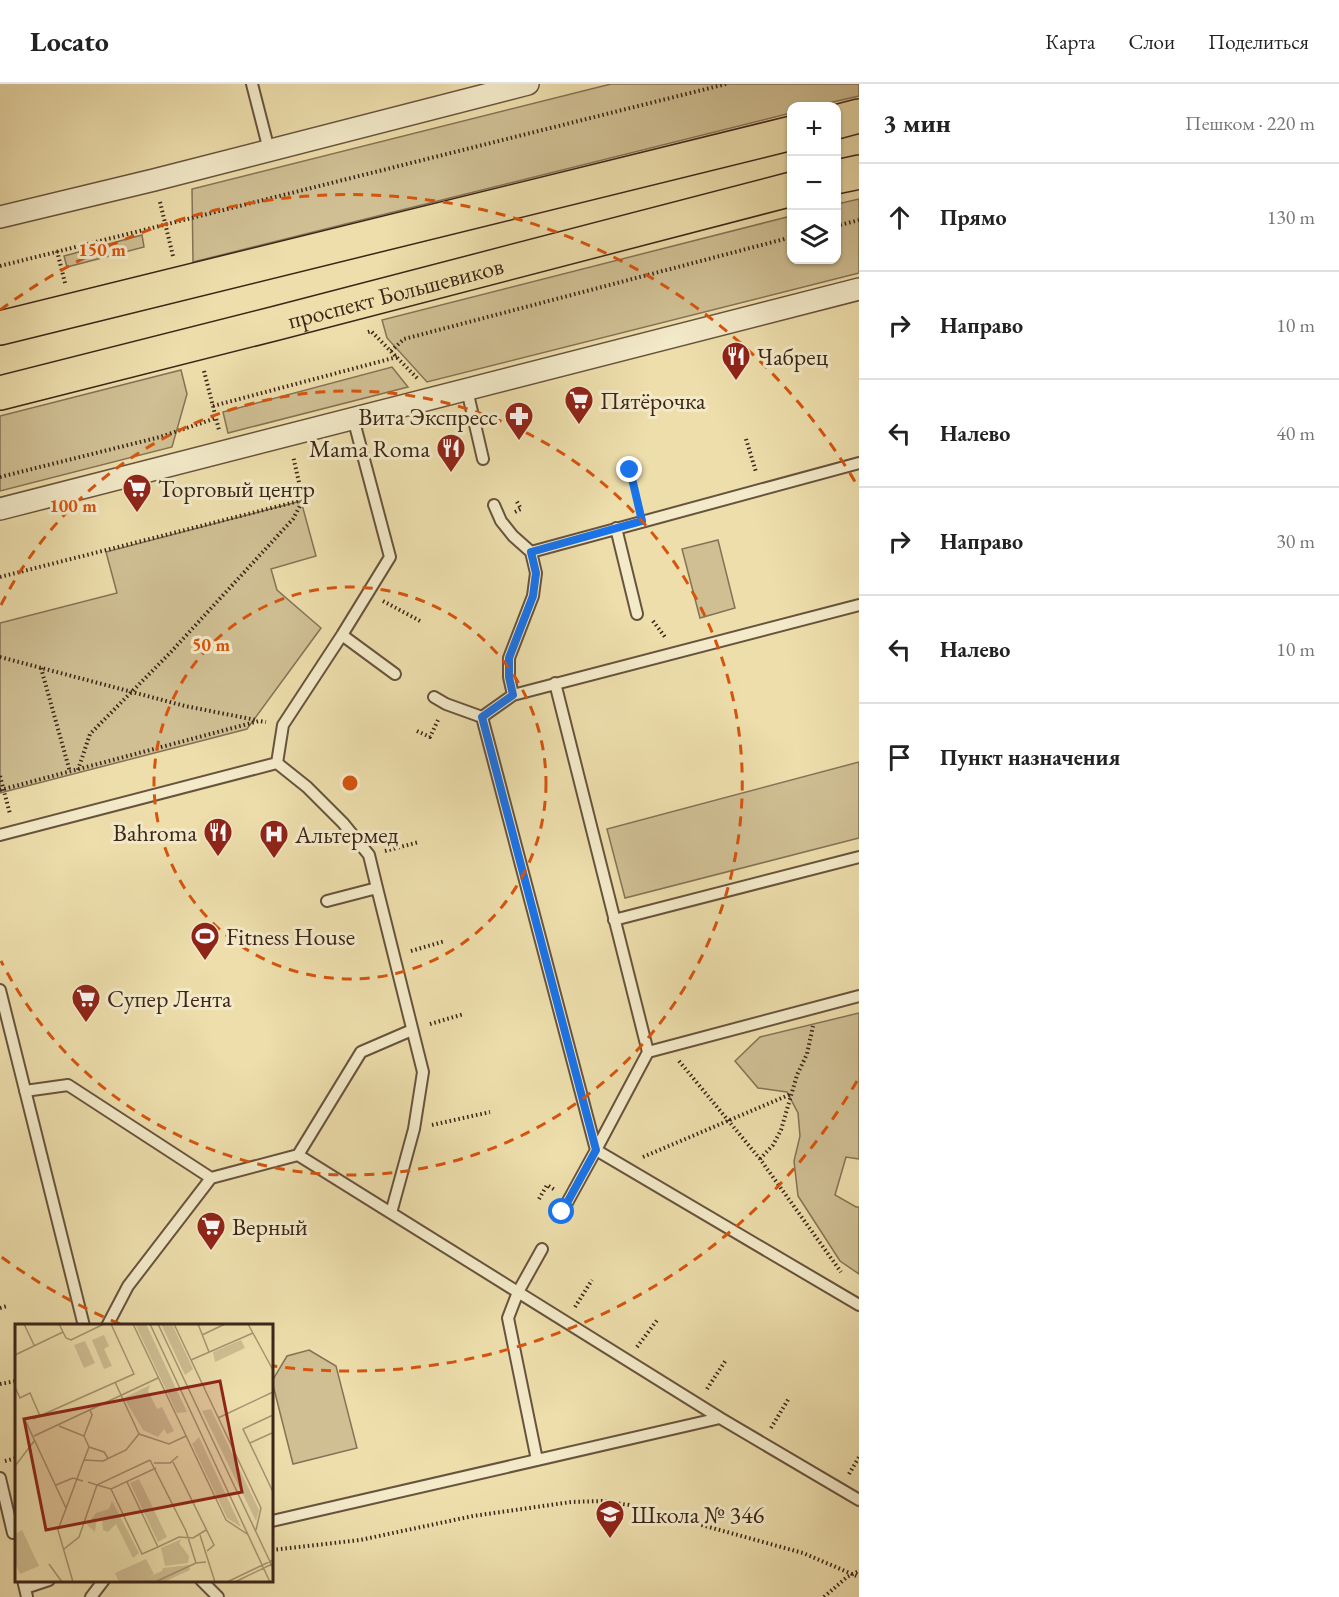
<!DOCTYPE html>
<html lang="ru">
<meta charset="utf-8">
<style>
:root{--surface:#fff;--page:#f2f2f2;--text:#222;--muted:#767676;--line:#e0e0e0}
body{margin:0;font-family:"EB Garamond",serif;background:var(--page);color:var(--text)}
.controls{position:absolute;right:18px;top:18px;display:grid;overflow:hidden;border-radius:12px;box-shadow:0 2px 4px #0004}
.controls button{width:54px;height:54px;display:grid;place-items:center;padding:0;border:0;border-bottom:2px solid var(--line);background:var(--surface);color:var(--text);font:30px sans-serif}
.stop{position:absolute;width:18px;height:18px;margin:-14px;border:4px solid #1a73e8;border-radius:50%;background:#fff}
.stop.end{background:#1a73e8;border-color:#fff;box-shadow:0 2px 6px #0008}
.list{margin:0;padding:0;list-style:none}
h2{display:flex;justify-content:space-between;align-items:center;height:78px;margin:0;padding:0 24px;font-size:26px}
h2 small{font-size:20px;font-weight:400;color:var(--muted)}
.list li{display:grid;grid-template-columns:39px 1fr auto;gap:18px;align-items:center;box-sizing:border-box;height:108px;padding:0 24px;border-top:2px solid var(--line)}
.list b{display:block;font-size:22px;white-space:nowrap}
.list em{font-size:20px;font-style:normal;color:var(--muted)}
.icon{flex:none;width:33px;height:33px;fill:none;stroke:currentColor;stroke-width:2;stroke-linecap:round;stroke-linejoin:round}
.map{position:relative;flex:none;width:859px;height:1513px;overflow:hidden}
header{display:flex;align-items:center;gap:36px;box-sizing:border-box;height:84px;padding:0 30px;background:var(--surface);border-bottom:2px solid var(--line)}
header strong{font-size:28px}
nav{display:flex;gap:33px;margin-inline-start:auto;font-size:21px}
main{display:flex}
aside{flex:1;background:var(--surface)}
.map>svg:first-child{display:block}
.green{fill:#cfbf93;stroke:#867256;stroke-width:1.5}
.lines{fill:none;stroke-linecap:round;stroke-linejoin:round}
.lane-casing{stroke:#68533d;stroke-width:14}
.street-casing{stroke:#68533d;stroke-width:24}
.primary-casing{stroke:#3c2518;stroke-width:36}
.path{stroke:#3c2518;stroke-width:4;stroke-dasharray:1.5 3;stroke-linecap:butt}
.lane{stroke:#f3eac9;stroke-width:10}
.street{stroke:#f3eac9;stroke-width:21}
.primary{stroke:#eddeac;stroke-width:33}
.route{stroke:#1a73e8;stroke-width:8}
.ring{fill:none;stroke:#d7540d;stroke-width:3;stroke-dasharray:10 8}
.labels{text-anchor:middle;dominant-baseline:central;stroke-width:6;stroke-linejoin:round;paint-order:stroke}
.street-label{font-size:24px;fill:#3c2518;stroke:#f3eac9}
.poi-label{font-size:24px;fill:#3c2518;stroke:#f3eac9;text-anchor:start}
.inset-road{fill:none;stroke:#a69471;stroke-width:1.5}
.view{fill:#8f2418;fill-opacity:0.15;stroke:#8f2418;stroke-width:3}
.inset-edge{fill:none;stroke:#3c2518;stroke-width:3}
.centre{fill:#d7540d;stroke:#f3eac9;stroke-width:3}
.ring-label{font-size:18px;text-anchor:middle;font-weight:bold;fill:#d7540d;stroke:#f3eac9;stroke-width:6;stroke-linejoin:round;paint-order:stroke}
</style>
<header>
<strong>Locato</strong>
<nav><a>Карта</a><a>Слои</a><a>Поделиться</a></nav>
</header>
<main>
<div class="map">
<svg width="859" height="1513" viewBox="0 0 859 1513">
<rect width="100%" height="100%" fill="#eddeac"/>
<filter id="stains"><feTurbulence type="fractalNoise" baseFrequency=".00333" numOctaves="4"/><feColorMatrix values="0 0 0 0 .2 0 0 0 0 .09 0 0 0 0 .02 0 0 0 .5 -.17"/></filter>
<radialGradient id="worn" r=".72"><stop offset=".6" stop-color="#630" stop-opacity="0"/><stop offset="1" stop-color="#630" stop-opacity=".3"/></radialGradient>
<path class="green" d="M 611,0 L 859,0 L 859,12 L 816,22 L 792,22 L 791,29 L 193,178 L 192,105 Z
M 859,115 L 859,189 L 427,298 L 387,254 L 382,236 L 791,132 L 792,176 L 836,176 L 837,120 Z
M 142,151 L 144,163 L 67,183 L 64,172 Z
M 392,283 L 408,303 L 228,349 L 223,328 Z
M 181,286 L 187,310 L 172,363 L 0,407 L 0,332 Z
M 301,417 L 316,472 L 271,485 L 277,506 L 321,544 L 247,645 L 0,709 L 0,539 L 117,509 L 106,468 Z
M 718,456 L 735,524 L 700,534 L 682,465 Z
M 859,678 L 859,754 L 625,814 L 607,745 Z
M 859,929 L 859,1075 L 846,1073 L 835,1111 L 856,1123 L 859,1123 L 859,1190 L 840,1177 L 798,1112 L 794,1077 L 800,1052 L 798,1029 L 787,1008 L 758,1004 L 735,977 L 760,953 Z
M 309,1266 L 336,1282 L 357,1364 L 293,1380 L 272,1297 L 287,1272 Z"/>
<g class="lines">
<g class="lane-casing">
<path id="lane" d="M 252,0 L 269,66
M 467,306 L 483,375
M 353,334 L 390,473 L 342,551 L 283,641 L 277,679 L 307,703 L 343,739 L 369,771 L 377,804 L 423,988 L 414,1045 L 391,1129 L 720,1334 L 859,1416
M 494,421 L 501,437 L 513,452 L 531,468 L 536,489 L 533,512 L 509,574 L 509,593 L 513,611
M 616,444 L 637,530
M 531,468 L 859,379
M 342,551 L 395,590
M 555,599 L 648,968 L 596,1066 L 859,1221
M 434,613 L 446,620 L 482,633
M 482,633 L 596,1066 L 562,1128
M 482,633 L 513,611 L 859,521
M 0,751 L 277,679
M 327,817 L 377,804
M 614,836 L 859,773
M 0,906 L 84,1242
M 648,968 L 859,912
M 25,1007 L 68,1001 L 211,1094
M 298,1071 L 361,968 L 412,946
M 107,1242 L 128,1202 L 211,1094 L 298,1071 L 391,1129
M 537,1376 L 508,1234 L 518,1208 L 542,1165
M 0,1394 L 13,1449
M 272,1437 L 720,1334
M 23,1496 L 27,1513
M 201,1496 L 218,1513
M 25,1504 L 49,1496
M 91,1513 L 104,1496"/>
</g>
<g class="street-casing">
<path id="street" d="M 0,133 L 154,96 L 528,0
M 0,425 L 859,205"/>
</g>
<g class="primary-casing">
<g id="primary">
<path d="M 836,38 L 859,32"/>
<path d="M 836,93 L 859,88"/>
<path d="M 0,244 L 792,49"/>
<path id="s1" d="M 0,309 L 277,239 L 792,105"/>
</g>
</g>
<path class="path" d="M 160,118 L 173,172
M 836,142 L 859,136
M 57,167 L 65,199
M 0,182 L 726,0
M 368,248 L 371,247 L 418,295
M 391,267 L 404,255 L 792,153
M 204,287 L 219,346
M 213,322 L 397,273
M 746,355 L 756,388
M 630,386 L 638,420
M 0,393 L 160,353 L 216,334
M 515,428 L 521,425 L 516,416
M 0,493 L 303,416
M 383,517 L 422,538
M 653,537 L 665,553
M 0,573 L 185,622 L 256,636
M 41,584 L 70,688
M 417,647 L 430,653 L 439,634
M 78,686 L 90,650 L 170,569 L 293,435 L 303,416 L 293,372
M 0,692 L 10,730
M 0,706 L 259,637 L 266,638
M 385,767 L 419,758
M 411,867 L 445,857
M 430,940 L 464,930
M 679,977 L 760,1075 L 841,1188
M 432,1041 L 490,1028
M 643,1073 L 791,1010
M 760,1075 L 773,1061 L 781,1046 L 797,991 L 807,970 L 813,942
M 539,1115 L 547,1101 L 555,1106
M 575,1223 L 592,1196
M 0,1224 L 7,1222
M 637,1263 L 658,1235
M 0,1300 L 16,1297
M 707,1305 L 726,1276
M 771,1344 L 789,1314
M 5,1377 L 16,1374
M 849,1390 L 859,1373
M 272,1466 L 360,1456 L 473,1432 L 571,1418 L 602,1417 L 629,1421 L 803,1469 L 859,1493
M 824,1513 L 847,1493 L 859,1487"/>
<use href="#lane" class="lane"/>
<use href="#street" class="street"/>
<use href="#primary" class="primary"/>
</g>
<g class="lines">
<path class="route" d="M 562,1128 L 596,1066 L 482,633 L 513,611 L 509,593 L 509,574 L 533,512 L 536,489 L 531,468 L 642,437 L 630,386"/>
</g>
<g class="ring">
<circle cx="350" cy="699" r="196"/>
<path d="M1 521A392 392 0 1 1 1 877"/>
<path d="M857 997A588 588 0 0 1 273 1282M120 1240A588 588 0 0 1 0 1172M0 226A588 588 0 0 1 857 401"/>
</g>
<defs>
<g id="restaurant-pin" transform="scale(1.5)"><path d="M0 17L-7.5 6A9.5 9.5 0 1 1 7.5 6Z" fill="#8f2418" stroke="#f3eac9"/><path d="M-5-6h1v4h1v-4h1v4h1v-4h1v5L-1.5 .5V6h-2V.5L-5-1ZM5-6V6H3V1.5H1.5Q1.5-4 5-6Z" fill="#fff"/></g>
<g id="supermarket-pin" transform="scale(1.5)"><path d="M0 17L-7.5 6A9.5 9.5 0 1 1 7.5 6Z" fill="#8f2418" stroke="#f3eac9"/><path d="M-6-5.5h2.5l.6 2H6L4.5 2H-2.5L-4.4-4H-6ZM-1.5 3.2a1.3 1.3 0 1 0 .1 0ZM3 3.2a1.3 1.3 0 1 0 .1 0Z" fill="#fff"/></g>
<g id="pharmacy-pin" transform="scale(1.5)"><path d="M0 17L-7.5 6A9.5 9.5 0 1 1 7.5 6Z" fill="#8f2418" stroke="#f3eac9"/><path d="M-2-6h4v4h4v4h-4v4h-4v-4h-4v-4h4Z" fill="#fff"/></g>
<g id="hospital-pin" transform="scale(1.5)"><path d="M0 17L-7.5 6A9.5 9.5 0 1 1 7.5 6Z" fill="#8f2418" stroke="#f3eac9"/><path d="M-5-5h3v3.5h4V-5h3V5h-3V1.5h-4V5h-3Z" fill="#fff"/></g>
<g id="stadium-pin" transform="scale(1.5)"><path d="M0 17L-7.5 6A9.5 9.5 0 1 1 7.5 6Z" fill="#8f2418" stroke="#f3eac9"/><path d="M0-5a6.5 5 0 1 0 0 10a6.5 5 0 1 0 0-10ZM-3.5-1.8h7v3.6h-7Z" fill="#fff"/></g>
<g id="school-pin" transform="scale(1.5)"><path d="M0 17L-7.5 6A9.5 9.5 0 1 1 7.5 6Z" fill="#8f2418" stroke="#f3eac9"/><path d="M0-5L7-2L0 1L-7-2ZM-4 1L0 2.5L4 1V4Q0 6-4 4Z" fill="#fff"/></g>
</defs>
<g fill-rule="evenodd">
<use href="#restaurant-pin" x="736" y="272"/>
<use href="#supermarket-pin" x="579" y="316"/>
<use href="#pharmacy-pin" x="519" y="332"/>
<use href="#restaurant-pin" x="451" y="364"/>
<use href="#supermarket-pin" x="137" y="404"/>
<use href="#restaurant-pin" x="218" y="748"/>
<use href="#hospital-pin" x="274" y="750"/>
<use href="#stadium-pin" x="205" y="852"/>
<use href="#supermarket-pin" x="86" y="914"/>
<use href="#supermarket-pin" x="211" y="1142"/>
<use href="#school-pin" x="610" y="1430"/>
</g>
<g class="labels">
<g class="street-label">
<text stroke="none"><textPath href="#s1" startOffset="408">проспект Большевиков</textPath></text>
</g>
<g class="poi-label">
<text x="757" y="272">Чабрец</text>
<text x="600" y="316">Пятёрочка</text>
<text x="498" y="332" text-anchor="end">Вита Экспресс</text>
<text x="430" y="364" text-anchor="end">Mama Roma</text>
<text x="158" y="404">Торговый центр</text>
<text x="197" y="748" text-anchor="end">Bahroma</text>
<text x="295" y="750">Альтермед</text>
<text x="226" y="852">Fitness House</text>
<text x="107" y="914">Супер Лента</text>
<text x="232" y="1142">Верный</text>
<text x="631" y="1430">Школа № 346</text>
</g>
</g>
<g transform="translate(15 1240)">
<rect width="258" height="258" fill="#eddeac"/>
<path d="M 120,0 L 131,0 L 172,88 L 162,89 ZM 146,0 L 157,0 L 178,45 L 170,51 ZM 89,11 L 94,22 L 89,25 L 97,42 L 89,45 L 77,16 ZM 226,16 L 230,24 L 200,38 L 198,28 ZM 70,17 L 80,39 L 69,44 L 59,21 ZM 135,61 L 133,67 L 142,85 L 147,83 L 159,107 L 152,110 L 149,105 L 143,113 L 128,106 L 109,74 ZM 196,85 L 244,186 L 241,197 L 187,87 ZM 184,113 L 226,203 L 212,194 L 177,120 ZM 124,155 L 152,213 L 143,218 L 115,159 ZM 97,177 L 124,229 L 118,234 L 101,200 L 93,208 L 88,206 L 87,194 L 82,194 L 80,208 L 72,201 L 81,189 L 94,185 ZM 7,206 L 24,242 L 5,250 L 0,239 L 0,210 ZM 167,215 L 164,219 L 174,232 L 173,239 L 150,242 L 146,224 ZM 131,235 L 139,250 L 131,254 L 147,247 L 148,244 L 174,241 L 175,246 L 149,258 L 104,258 L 100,249 Z" fill="#cfbf93"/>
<path class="inset-road" d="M 9,0 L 19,21M 44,0 L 51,14 L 56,16 L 89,0M 118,0 L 211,196 L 232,210M 135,0 L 255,258M 143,0 L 258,244M 159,0 L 246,184 L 241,206M 183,0 L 194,28M 233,0 L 258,46M 187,11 L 210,0M 0,31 L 48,8M 176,36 L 238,9M 100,58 L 124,110M 0,63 L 5,74 L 15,69 L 25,92M 258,91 L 228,105 L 258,168M 203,94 L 258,68M 18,95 L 119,50 L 96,0M 11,98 L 51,184M 44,102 L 69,112 L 74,123 L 69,136M 19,112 L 143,54M 69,112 L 77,91 L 75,86M 235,119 L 257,109M 74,123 L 89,128 L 93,134M 135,136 L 171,207 L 181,239 L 191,238M 158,138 L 199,221 L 192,227M 139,139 L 155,139 L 163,132M 0,142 L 20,116M 73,158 L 82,161 L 135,136M 112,158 L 143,223 L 164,213 L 178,214 L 191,206M 41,161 L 58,154 L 68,157M 96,165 L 127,230 L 143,223M 185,211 L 200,258M 49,225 L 64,213 L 82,161 L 96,165 L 141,144M 34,240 L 47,258M 58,258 L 43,206 L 69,136 L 88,137 L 111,126 L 124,110 L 154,120 L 171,112M 140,258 L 181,239M 212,258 L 258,236M 220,258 L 257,240"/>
<path class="view" d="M 205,57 L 227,168 L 31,206 L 9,95 Z"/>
<rect width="258" height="258" class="inset-edge"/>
</g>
<circle cx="350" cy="699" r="9" class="centre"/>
<g class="ring-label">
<text x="102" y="172">150 m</text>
<text x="73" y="428">100 m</text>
<text x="211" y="567">50 m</text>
</g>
<rect width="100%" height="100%" filter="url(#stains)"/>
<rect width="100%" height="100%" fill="url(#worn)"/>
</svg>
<div class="controls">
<button>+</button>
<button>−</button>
<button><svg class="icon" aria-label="layers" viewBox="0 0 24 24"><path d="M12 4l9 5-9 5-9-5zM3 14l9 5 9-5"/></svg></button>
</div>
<div class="stop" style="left:562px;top:1128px"></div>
<div class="stop end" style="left:630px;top:386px"></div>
</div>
<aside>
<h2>3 мин<small>Пешком · 220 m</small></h2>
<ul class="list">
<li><svg class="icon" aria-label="ahead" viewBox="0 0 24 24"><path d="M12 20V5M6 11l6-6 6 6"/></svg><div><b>Прямо</b></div><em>130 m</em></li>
<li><svg class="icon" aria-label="right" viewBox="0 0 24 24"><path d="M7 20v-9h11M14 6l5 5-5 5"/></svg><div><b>Направо</b></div><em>10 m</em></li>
<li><svg class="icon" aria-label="left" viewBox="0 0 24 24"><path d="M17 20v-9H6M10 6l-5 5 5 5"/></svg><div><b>Налево</b></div><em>40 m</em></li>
<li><svg class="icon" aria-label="right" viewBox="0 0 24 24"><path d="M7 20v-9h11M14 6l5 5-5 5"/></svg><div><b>Направо</b></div><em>30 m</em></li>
<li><svg class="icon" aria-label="left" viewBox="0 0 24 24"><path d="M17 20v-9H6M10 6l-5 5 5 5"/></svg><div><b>Налево</b></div><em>10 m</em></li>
<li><svg class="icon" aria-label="arrive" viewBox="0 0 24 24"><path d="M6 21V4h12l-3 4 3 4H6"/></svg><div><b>Пункт назначения</b></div></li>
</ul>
</aside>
</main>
